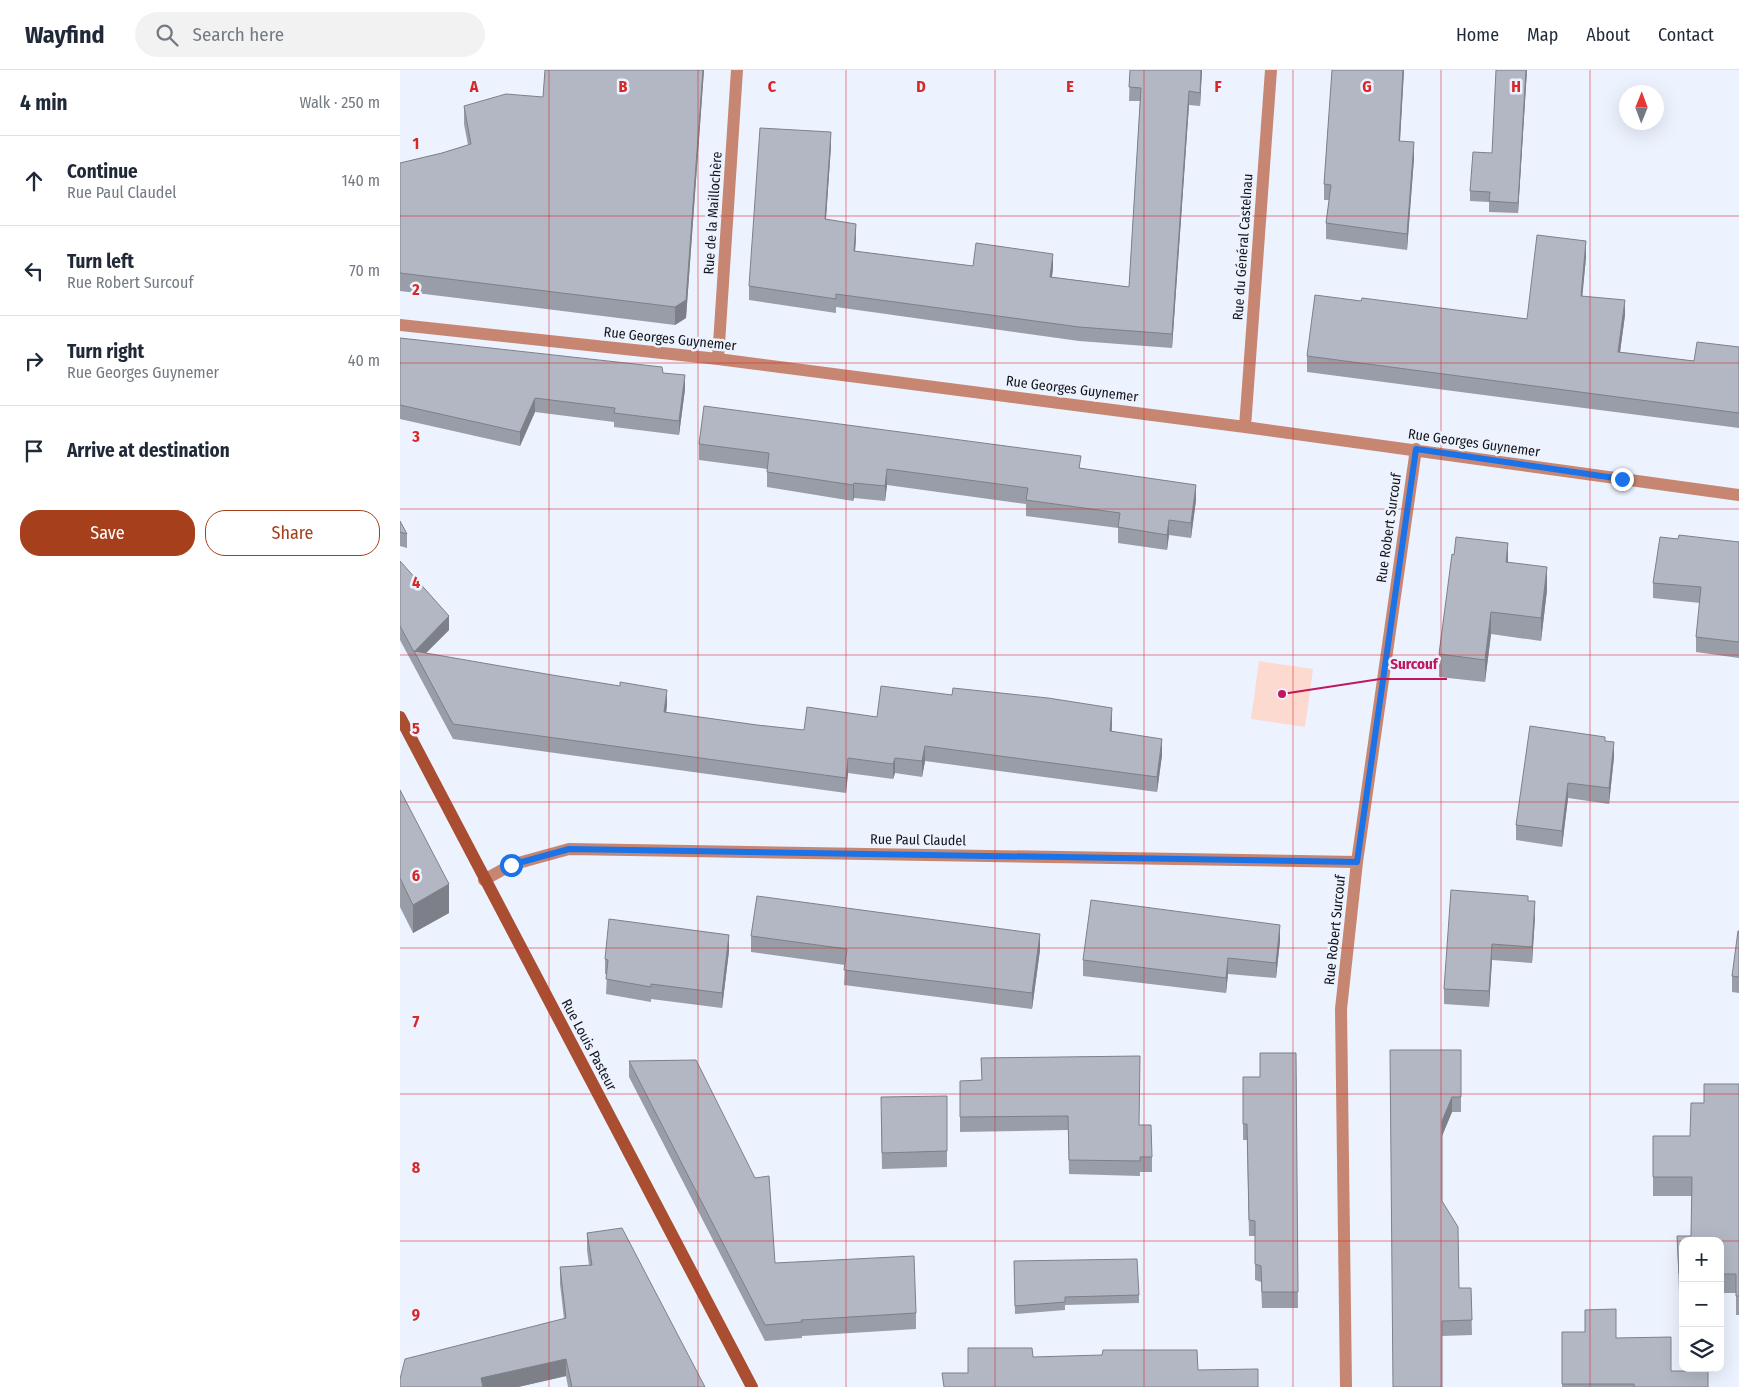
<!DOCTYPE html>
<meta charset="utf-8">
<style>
:root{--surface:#fff;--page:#f2f2f3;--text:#1f2937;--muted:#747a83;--line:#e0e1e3;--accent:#a63f1c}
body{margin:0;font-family:"Fira Sans Condensed",sans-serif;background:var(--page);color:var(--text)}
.controls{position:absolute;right:15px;bottom:15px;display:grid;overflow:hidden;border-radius:10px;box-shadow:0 5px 20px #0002}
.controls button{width:45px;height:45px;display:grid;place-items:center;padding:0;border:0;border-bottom:1px solid var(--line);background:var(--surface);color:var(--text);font:25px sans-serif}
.compass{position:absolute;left:1219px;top:15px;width:45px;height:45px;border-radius:50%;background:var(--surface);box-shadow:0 5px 20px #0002;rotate:1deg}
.stop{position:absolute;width:15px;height:15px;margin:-11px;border:4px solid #1a73e8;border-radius:50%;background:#fff}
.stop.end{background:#1a73e8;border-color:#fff;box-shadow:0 1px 5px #0008}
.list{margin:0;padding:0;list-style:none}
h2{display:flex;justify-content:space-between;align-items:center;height:65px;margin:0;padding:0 20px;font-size:21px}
h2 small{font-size:16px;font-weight:400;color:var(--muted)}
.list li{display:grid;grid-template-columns:32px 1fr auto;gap:15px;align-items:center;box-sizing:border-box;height:90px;padding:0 20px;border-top:1px solid var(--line)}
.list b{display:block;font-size:19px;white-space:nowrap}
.list p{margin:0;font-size:16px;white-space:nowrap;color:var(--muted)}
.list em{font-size:16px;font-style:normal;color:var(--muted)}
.actions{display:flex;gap:10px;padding:15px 20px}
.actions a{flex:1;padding:11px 0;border:1px solid var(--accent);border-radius:20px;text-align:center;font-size:18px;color:var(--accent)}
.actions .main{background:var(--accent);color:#fff}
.icon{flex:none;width:28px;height:28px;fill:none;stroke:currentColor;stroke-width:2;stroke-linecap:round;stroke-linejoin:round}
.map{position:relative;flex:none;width:1339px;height:1317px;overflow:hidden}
header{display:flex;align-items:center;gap:30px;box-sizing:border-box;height:70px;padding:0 25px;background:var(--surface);border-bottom:1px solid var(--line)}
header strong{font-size:24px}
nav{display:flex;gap:28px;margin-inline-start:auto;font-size:18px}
.search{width:350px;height:45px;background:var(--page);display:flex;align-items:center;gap:12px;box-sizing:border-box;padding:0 18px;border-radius:28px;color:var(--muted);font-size:19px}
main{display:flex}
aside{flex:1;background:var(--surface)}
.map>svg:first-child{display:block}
.green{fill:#fcdad0}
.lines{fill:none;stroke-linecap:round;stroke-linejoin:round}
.street{stroke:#c68672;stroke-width:12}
.secondary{stroke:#aa4e31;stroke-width:12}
.wall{fill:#999da8}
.shaded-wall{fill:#7d8088}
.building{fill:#b2b7c3;stroke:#7d8088}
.route{stroke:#1a73e8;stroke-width:6}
.grid{fill:none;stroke:#d62828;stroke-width:1;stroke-opacity:0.55}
.labels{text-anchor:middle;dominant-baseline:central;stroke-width:5;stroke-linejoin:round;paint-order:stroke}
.street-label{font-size:14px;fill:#121418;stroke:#edf2ff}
.grid-label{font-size:16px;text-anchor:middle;font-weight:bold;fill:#d62828;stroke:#edf2ff;stroke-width:5;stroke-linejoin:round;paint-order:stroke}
.leader{fill:none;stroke:#c2185b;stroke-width:2}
.callout-dot{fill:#c2185b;stroke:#edf2ff;stroke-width:2}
.callout-label{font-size:15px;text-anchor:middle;font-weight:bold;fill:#c2185b;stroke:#edf2ff;stroke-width:5;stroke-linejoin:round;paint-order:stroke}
</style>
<header>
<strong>Wayfind</strong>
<div class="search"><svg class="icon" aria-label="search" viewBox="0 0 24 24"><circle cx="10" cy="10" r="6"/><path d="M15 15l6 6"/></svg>Search here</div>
<nav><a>Home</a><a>Map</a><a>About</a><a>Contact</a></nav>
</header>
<main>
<aside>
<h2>4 min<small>Walk · 250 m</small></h2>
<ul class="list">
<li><svg class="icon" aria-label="ahead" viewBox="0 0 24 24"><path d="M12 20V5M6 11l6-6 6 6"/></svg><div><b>Continue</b><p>Rue Paul Claudel</p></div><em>140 m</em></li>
<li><svg class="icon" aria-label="left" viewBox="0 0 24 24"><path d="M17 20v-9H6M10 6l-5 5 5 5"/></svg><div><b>Turn left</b><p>Rue Robert Surcouf</p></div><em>70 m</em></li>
<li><svg class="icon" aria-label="right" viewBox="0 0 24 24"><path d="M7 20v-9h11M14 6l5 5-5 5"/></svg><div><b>Turn right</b><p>Rue Georges Guynemer</p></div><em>40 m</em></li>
<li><svg class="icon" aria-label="arrive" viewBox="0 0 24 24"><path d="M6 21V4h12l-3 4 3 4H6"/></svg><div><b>Arrive at destination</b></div></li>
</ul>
<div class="actions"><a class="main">Save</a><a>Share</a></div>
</aside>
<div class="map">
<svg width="1339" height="1317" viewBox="0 0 1339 1317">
<rect width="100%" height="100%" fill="#edf2ff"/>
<path class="green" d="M 859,591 L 913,599 L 905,657 L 851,649 Z"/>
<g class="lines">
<path class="street" d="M 0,255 L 318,289 L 845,357 L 1339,425
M 318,289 L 337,0
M 845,357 L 871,0
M 84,810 L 111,795 L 169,779 L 957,792
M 946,1317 L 941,939 L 957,792 L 1016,379"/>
<path class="secondary" d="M 0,647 L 352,1317"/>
</g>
<path class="wall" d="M 145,0 L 304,0 L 286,248 L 275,255 L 0,221 L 0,93 L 42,83 L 68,75 L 64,54 L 64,36 L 143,27 Z
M 730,0 L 802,0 L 800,36 L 789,35 L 772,278 L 679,271 L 436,237 L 436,243 L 349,230 L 349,216 L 431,76 L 426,149 L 456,168 L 455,181 L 573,196 L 653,198 L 652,207 L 729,217 L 740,31 L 729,31 Z
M 932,0 L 1004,0 L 1000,71 L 1014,88 L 1007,180 L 926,169 L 926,153 L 929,130 L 924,130 L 924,114 Z
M 1127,0 L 1118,143 L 1089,142 L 1089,132 L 1070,131 L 1070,121 L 1092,83 Z
M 1186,187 L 1182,226 L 1225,245 L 1220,282 L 1294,291 L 1339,277 L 1339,358 L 907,302 L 907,286 L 961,231 L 1127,249 Z
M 0,268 L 263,303 L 285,319 L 279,365 L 214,357 L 214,352 L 135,342 L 120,376 L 0,349 Z
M 299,374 L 681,398 L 796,430 L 791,468 L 769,465 L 767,480 L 718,473 L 718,458 L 626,446 L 626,434 L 487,415 L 485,431 L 454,428 L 453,431 L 367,417 L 367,399 L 299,390 Z
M 0,451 L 7,464 L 7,478 L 0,476 Z
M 1278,469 L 1339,472 L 1339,588 L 1296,582 L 1296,567 L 1300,533 L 1253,528 L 1253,513 Z
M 1054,485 L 1108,492 L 1147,520 L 1141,571 L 1091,564 L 1085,612 L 1039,607 L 1039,584 Z
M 0,491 L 49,560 L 26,583 L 267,635 L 266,643 L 357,655 L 404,660 L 477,647 L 712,653 L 712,661 L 762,685 L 757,722 L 525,691 L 522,707 L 495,703 L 493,709 L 448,703 L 446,723 L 53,669 L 0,570 Z
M 1205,671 L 1214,687 L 1209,734 L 1168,728 L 1162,777 L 1116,770 L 1116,755 Z
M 0,720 L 49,843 L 13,863 L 0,837 Z
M 1128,831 L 1135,847 L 1132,893 L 1092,890 L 1089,937 L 1044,934 L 1044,919 Z
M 1339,861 L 1339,923 L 1332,922 L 1332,906 Z
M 351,866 L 640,880 L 632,939 L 444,915 L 445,895 L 351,882 Z
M 880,871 L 876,908 L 828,904 L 826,923 L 683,906 L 683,890 Z
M 329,881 L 322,938 L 251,929 L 251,932 L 206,924 L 207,904 L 205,904 L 205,889 Z
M 990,980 L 1061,980 L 1061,1042 L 1052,1042 L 1042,1066 L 1042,1131 L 1059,1218 L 1071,1218 L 1072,1265 L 1042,1266 Z
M 896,983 L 898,1238 L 862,1238 L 861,1212 L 855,1210 L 855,1166 L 849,1166 L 847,1070 L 843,1070 L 843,1007 L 860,1007 Z
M 581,988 L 739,1055 L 752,1087 L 752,1102 L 740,1102 L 740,1106 L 669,1104 L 668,1060 L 560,1062 L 560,1011 L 582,1010 Z
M 229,991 L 375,1193 L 516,1243 L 516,1259 L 402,1266 L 402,1268 L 365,1271 L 229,1007 Z
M 1339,1014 L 1339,1245 L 1336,1245 L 1336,1223 L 1320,1223 L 1320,1171 L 1283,1171 L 1283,1223 L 1279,1223 L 1277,1166 L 1291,1166 L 1292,1126 L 1253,1126 L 1253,1066 L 1290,1066 L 1304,1033 Z
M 547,1026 L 547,1097 L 482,1099 L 481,1043 Z
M 187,1163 L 305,1317 L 168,1317 L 166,1306 L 118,1317 L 0,1317 L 164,1249 L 160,1214 L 160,1197 L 189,1195 L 187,1180 Z
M 614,1191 L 739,1225 L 739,1233 L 665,1235 L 665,1240 L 615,1244 Z
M 1162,1262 L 1216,1268 L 1271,1301 L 1308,1317 L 1162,1317 Z"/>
<path class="shaded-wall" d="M 303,0 L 304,0 L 286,248 L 275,255 L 275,237 Z
M 801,0 L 802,0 L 800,36 L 800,23 Z
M 1003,0 L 1004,0 L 999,87 L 999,71 Z
M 1126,0 L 1127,0 L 1118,143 L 1118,133 Z
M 789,21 L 789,35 L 772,278 L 772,264 Z
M 431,62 L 431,76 L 425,162 L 425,149 Z
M 1014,72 L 1014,88 L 1007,180 L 1007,164 Z
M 456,154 L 456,168 L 454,195 L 454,181 Z
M 1186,171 L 1186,187 L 1181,241 L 1181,226 Z
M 653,184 L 653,198 L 650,221 L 650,207 Z
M 1225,230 L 1225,245 L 1218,297 L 1218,282 Z
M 285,305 L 285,319 L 279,365 L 279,351 Z
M 135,328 L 135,342 L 120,376 L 120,362 Z
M 487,399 L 487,415 L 485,431 L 485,416 Z
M 454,413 L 454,428 L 453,431 L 453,415 Z
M 796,415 L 796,430 L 791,468 L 791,453 Z
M 769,450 L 769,465 L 767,480 L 767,465 Z
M 1108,473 L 1108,496 L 1106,492 Z
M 1147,497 L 1147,520 L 1141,571 L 1141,548 Z
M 1091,542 L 1091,564 L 1085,612 L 1085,590 Z
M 49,546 L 49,560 L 19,590 L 14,581 Z
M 267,620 L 267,635 L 264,658 L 264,642 Z
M 712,638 L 712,653 L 710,676 L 710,661 Z
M 762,669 L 762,685 L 757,722 L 757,707 Z
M 1214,672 L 1214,687 L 1209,734 L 1209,718 Z
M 525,676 L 525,691 L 522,707 L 522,691 Z
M 448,688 L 448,703 L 446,723 L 446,708 Z
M 495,688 L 495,703 L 493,709 L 493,694 Z
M 1168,713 L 1168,728 L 1162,777 L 1162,761 Z
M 49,814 L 49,843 L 13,863 L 13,835 Z
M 1135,831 L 1135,847 L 1132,893 L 1132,877 Z
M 880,855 L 880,871 L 876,908 L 876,893 Z
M 640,864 L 640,880 L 632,939 L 632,923 Z
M 329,865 L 329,881 L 322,938 L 322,923 Z
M 1092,874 L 1092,890 L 1089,937 L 1089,921 Z
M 828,888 L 828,904 L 826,923 L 826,908 Z
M 1052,1027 L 1052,1042 L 1042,1066 L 1042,1051 Z
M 166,1289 L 166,1306 L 118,1317 L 81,1317 L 81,1308 Z"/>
<path class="building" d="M 145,0 L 303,0 L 286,230 L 275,237 L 0,203 L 0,93 L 42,83 L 71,74 L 64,36 L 106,24 L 143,27 Z
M 730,0 L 801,0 L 800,23 L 789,21 L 772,264 L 679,257 L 436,224 L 436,229 L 349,216 L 360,58 L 431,62 L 425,149 L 456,154 L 454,181 L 573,196 L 576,173 L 653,184 L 650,207 L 729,217 L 741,18 L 729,17 Z
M 932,0 L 1003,0 L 999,71 L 1014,72 L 1007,164 L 926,153 L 931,115 L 924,114 Z
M 1096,0 L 1126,0 L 1118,133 L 1089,131 L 1090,122 L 1070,121 L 1073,82 L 1092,83 Z
M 1137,165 L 1186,171 L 1181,226 L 1225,230 L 1218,282 L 1294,291 L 1297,272 L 1339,277 L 1339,343 L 907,286 L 915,225 L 961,231 L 962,228 L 1127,249 Z
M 0,268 L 262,297 L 263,303 L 285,305 L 279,351 L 214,343 L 215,338 L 135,328 L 120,362 L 0,335 Z
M 304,336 L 681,386 L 679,398 L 796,415 L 791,453 L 769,450 L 767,465 L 718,457 L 720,443 L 626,430 L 628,418 L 487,399 L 485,416 L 454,413 L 453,415 L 367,402 L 369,383 L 299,374 Z
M 0,451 L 7,464 L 0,462 Z
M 1279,465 L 1339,472 L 1339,572 L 1296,567 L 1301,517 L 1253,513 L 1260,467 L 1278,469 Z
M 1056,467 L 1108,473 L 1106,492 L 1147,497 L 1141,548 L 1091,542 L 1085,590 L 1039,584 L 1052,484 L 1054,485 Z
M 0,491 L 49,546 L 14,582 L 0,556 Z
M 14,581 L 152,605 L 220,616 L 220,612 L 267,620 L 264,642 L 357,655 L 404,660 L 407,637 L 477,647 L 481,616 L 552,625 L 553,618 L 648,628 L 712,638 L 710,661 L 762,669 L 757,707 L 525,676 L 522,691 L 495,688 L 493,694 L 448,688 L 446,708 L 53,654 Z
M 1130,656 L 1205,667 L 1205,671 L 1214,672 L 1209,718 L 1168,713 L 1162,761 L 1116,755 Z
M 0,720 L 49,814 L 13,835 L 0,808 Z
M 1051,820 L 1128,826 L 1128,831 L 1135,831 L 1132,877 L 1092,874 L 1089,921 L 1044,919 Z
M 357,826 L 640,864 L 632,923 L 444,900 L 447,879 L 351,866 Z
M 691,830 L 880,855 L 876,893 L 828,888 L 826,908 L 683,890 Z
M 209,849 L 329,865 L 322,923 L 251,914 L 251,917 L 206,909 L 208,890 L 205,889 Z
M 1338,861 L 1339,861 L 1339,907 L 1332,906 Z
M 990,980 L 1061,980 L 1061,1027 L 1052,1027 L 1042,1051 L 1042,1131 L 1058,1157 L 1059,1218 L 1071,1218 L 1072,1250 L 1042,1251 L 1042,1317 L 993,1317 Z
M 860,983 L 896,983 L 898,1222 L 862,1222 L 861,1196 L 855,1194 L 855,1151 L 849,1150 L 847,1054 L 843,1054 L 843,1007 L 860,1007 Z
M 740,986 L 739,1055 L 751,1055 L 752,1087 L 740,1087 L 740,1091 L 669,1090 L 668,1046 L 560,1047 L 560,1011 L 582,1010 L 581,988 Z
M 296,990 L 355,1108 L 369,1106 L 375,1193 L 514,1186 L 516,1243 L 401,1250 L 402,1252 L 365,1255 L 229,991 Z
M 1304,1014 L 1339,1014 L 1339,1226 L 1336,1226 L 1336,1204 L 1320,1204 L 1320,1171 L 1283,1171 L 1283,1204 L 1279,1204 L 1277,1166 L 1291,1166 L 1292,1107 L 1253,1107 L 1253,1066 L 1290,1066 L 1291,1033 L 1304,1033 Z
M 547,1026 L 547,1081 L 482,1083 L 481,1027 Z
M 222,1158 L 305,1317 L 172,1317 L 166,1289 L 81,1308 L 83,1317 L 0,1317 L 0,1309 L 5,1289 L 166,1248 L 160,1197 L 192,1195 L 187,1163 Z
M 737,1189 L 739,1225 L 665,1227 L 665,1232 L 615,1236 L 614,1191 Z
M 1216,1239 L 1216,1268 L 1271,1267 L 1271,1301 L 1308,1301 L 1308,1317 L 1234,1317 L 1234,1314 L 1162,1314 L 1162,1262 L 1185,1262 L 1185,1240 Z
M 568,1278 L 632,1278 L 633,1287 L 702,1285 L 703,1280 L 797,1280 L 798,1300 L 858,1299 L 858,1317 L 544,1317 L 542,1303 L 568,1303 Z"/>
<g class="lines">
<path class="route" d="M 111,795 L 169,779 L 957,792 L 1016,379 L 1222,409"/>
</g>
<path class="grid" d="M 149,0 L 149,1317M 298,0 L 298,1317M 446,0 L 446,1317M 595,0 L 595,1317M 744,0 L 744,1317M 893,0 L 893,1317M 1041,0 L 1041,1317M 1190,0 L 1190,1317M 0,146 L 1339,146M 0,293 L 1339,293M 0,439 L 1339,439M 0,585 L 1339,585M 0,732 L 1339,732M 0,878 L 1339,878M 0,1024 L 1339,1024M 0,1171 L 1339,1171"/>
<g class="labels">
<g class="street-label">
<text transform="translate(313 143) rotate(-86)">Rue de la Maillochère</text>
<text transform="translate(843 177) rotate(-86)">Rue du Général Castelnau</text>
<text transform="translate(270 269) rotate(6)">Rue Georges Guynemer</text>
<text transform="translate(672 319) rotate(7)">Rue Georges Guynemer</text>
<text transform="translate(1074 373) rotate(8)">Rue Georges Guynemer</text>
<text transform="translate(989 458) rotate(-82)">Rue Robert Surcouf</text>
<text transform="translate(518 770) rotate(1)">Rue Paul Claudel</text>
<text transform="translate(935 860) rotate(-84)">Rue Robert Surcouf</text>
<text transform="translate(189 975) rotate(62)">Rue Louis Pasteur</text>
</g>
</g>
<g class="grid-label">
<text x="74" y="22">A</text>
<text x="223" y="22">B</text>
<text x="372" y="22">C</text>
<text x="521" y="22">D</text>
<text x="670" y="22">E</text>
<text x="818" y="22">F</text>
<text x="967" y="22">G</text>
<text x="1116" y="22">H</text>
<text x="16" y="79">1</text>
<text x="16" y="225">2</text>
<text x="16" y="372">3</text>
<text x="16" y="518">4</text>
<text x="16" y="664">5</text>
<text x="16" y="811">6</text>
<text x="16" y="957">7</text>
<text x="16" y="1103">8</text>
<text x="16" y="1250">9</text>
</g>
<path class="leader" d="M882 624L980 609H1047"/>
<circle class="callout-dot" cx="882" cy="624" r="5"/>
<g class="callout-label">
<text x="1014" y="599">Surcouf</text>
</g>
</svg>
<div class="controls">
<button>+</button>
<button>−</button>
<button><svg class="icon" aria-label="layers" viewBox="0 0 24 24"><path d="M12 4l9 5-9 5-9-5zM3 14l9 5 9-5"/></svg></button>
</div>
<svg class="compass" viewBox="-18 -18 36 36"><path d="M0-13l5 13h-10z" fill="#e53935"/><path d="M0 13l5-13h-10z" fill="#747a83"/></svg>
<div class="stop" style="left:111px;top:795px"></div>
<div class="stop end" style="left:1222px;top:409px"></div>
</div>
</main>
